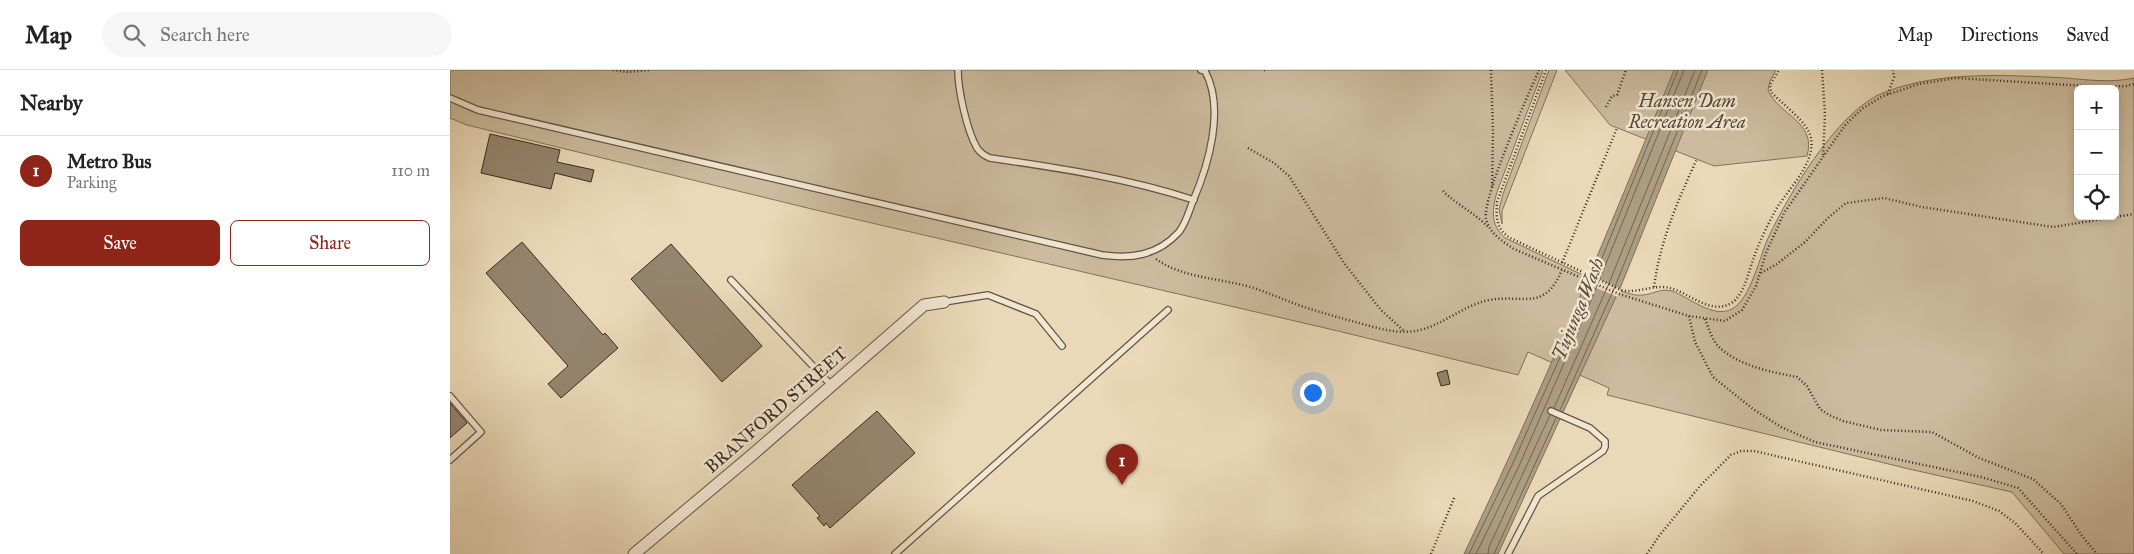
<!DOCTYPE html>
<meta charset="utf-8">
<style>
:root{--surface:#fff;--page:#f6f6f6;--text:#222;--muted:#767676;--line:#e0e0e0;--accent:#8f2418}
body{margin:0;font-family:"IM FELL Great Primer",serif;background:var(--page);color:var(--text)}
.controls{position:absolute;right:15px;top:15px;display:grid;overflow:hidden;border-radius:8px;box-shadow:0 2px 8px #0003}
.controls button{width:45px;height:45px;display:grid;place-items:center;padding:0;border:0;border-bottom:1px solid var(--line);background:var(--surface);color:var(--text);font:25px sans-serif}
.you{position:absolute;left:862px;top:322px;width:18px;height:18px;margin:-12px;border:4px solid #fff;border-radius:50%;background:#1a73e8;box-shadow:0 0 0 8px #1a73e833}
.badge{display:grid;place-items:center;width:32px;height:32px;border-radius:50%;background:var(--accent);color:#fff;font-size:16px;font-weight:700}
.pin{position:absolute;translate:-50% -41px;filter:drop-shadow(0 1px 2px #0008)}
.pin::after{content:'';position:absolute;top:26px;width:18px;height:15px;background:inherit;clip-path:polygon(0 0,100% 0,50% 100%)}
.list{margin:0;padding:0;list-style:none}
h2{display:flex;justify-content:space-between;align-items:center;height:65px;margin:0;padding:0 20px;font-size:21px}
h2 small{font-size:16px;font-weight:400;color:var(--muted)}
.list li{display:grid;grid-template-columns:32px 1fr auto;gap:15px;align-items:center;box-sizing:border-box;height:70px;padding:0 20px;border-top:1px solid var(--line)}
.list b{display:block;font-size:19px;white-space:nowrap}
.list p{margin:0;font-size:16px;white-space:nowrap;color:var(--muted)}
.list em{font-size:16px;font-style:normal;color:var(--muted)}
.actions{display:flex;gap:10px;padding:15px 20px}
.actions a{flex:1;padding:11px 0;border:1px solid var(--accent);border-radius:8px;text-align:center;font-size:18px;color:var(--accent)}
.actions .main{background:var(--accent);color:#fff}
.icon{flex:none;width:28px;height:28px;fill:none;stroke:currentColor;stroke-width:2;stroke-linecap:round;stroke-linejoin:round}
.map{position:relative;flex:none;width:1684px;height:484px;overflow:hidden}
header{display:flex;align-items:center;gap:30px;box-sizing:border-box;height:70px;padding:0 25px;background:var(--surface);border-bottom:1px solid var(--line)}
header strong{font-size:24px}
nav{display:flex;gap:28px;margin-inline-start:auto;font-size:18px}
.search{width:350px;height:45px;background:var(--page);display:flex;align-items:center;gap:12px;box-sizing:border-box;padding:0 18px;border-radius:28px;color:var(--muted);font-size:19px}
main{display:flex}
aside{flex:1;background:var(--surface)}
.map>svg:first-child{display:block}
.green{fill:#ccbb9e;stroke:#82735e;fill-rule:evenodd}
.water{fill:#ad9e84;stroke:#7e705b}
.pier{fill:#ead9b8}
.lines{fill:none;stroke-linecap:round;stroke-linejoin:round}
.shore{stroke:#726451;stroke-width:1}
.building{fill:#95856e;stroke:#382b1e}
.service-casing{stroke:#645644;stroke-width:8}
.minor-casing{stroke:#645644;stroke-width:13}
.path{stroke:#382b1e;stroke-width:2.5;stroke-dasharray:1 2.5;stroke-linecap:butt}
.service{stroke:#f1e6d1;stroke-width:5.5}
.minor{stroke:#f1e6d1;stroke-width:11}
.labels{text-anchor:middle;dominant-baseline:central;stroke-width:5;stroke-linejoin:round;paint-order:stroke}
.park-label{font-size:18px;font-style:italic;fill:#564838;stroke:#f1e6d1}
.street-label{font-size:18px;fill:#382b1e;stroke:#f1e6d1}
.water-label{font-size:19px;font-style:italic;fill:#5b4e3d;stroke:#f1e6d1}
</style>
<header>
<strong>Map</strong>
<div class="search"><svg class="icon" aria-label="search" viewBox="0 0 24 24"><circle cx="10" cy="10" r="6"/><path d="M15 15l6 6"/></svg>Search here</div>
<nav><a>Map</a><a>Directions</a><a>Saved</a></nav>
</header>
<main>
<aside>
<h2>Nearby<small></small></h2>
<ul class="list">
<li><span class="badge">1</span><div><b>Metro Bus</b><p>Parking</p></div><em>110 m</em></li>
</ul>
<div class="actions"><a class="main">Save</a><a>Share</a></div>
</aside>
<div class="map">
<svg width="1684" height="484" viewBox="0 0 1684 484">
<rect width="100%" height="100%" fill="#ead9b8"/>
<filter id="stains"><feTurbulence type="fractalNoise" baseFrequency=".004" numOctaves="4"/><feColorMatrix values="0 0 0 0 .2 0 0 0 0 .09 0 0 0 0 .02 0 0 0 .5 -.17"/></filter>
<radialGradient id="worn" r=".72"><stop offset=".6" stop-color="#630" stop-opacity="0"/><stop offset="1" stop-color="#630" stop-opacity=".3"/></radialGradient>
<path class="green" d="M 0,0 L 1093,0 L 1047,122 C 1042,140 1040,154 1055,168 L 1137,207 L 1138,205 L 1171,219 L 1171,221 C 1178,223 1185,226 1193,225 C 1204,224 1210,218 1222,221 C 1239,227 1263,249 1282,239 C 1301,229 1310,185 1319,166 C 1340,122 1383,50 1426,26 C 1482,0 1555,5 1616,8 C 1639,10 1661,13 1684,8 L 1684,484 L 1614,484 L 1562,422 L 1459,399 L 1157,325 L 1159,318 L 1078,282 L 1068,305 L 888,261 L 370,141 L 17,55 L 0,48 ZM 1628,19 L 1665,19 L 1665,146 L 1628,146 Z
M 1099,0 L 1107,0 L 1052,141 L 1052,154 L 1049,139 L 1053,124 Z
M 1115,0 L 1326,0 L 1320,11 L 1318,20 C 1329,46 1367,51 1357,86 L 1264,96 L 1160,55 Z"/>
<path class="water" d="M 1224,0 L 1258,0 L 1171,216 L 1048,484 L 1014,484 C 1090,325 1158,163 1224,0 Z"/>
<path class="pier" d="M 1138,205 L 1171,219 L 1168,227 L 1134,213 Z"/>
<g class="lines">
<path class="shore" d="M 1104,338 L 1160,211 L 1245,0
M 1110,340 L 1166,214 L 1252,0
M 1019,484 L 1063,393 L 1131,240 L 1228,0
M 1026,484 L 1069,396 L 1136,243 L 1234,0
M 1038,484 L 1039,477 L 1100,345
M 1044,484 L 1106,348"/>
</g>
<path class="building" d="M 40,64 L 110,80 L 107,92 L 144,100 L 141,112 L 105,103 L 101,119 L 31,103 Z
M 72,172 L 153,265 L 155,263 L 168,278 L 111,328 L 98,314 L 118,296 L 36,203 Z
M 221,174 L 312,276 L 272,312 L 181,209 Z
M 997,300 L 1000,314 L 991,316 L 987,303 Z
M 0,333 L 17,353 L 0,368 Z
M 427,341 L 465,383 L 380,458 L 376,453 L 374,456 L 367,448 L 370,446 L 342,415 Z"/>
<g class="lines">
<g class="service-casing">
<path id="service" d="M 508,0 C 508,20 517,61 527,78 C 531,84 535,86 540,88 C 609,98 677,108 744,130
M 0,28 L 28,40 L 652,185 C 681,189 707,186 729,162 C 736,153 739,141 743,131 C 759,94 775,38 755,1 L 751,0
M 281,210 L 382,316
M 494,232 L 538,225 L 586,244 L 612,276
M 0,326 L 31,362 L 0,390
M 445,484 L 718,240
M 1058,484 L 1088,426 L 1153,381 L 1155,377 L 1155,371 L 1140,358 L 1101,341"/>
</g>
<g class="minor-casing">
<path id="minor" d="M 184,484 L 302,385 L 474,235 L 494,232"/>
</g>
<path class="path" d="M 163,0 L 178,2 L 200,0
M 814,0 L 816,0
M 1041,0 L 1043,61 L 1042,119
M 1089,0 C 1078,25 1032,128 1036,149 C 1040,164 1052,171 1064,179 L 1169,224 L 1239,246 L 1275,251 L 1292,240 L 1306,216 L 1316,183 L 1334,143 L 1396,54 L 1413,38 L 1433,26 L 1469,14 L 1506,8 L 1652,17 L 1677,16 L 1684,14
M 1096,0 L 1047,132 C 1046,147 1046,159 1060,168 L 1171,220 C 1188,224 1203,214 1220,218 C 1237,222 1259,243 1277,235 C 1280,234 1284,232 1286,229 C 1296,218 1299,200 1304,187 C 1309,173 1316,158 1323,145 C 1334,122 1366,96 1361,68 C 1358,52 1332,34 1321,22 L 1320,15 L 1329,0
M 1372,0 L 1375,44 L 1373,86
M 1438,24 L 1444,7 L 1443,0
M 1156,37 L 1162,26 L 1167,25 L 1176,0
M 798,78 L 824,93 L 839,106 L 894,193 L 931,240 L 954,261
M 993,121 C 1007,135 1025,143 1038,157
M 706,189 C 734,209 772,208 804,218 C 821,224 837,231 854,237 C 872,243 891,248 909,253 C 927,258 946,264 965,261 C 991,257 1013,235 1039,230 C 1075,224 1094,242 1112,200
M 1112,193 L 1167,58
M 1311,203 L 1327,194 L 1355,172 L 1379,147 L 1396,133 L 1434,128 L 1472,137 L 1603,157 L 1684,144
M 1204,217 C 1210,171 1228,130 1247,89
M 1239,246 L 1245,272 L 1263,307 L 1303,339 L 1331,357 L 1365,372 L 1531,407 L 1568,418 L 1627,484
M 1255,249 C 1259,259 1262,270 1269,277 C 1289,296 1321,302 1347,307 L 1357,316 L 1370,339 L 1379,345 L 1393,351 L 1431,360 L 1482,362 L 1529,388 L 1583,409 L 1611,434 L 1632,466 L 1647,484
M 981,484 L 1005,426
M 1197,484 L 1209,466 L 1250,416 L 1281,385 L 1291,381 L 1304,381 L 1523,431 L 1549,441 L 1565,453 L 1594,484"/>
<use href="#service" class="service"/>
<use href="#minor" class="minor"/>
</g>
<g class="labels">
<g class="park-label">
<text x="1237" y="31">Hansen Dam<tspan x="1237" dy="21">Recreation Area</tspan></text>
</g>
<g class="street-label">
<text transform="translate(326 340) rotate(-41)">BRANFORD STREET</text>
</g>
<g class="water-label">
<text transform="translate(1128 239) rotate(-68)">Tujunga Wash</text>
</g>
</g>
<rect width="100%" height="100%" filter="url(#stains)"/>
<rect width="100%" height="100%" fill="url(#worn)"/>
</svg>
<div class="controls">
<button>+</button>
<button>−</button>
<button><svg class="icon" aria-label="locate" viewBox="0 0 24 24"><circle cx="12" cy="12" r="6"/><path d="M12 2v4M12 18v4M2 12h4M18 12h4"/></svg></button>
</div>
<div class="you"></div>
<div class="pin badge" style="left:672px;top:415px">1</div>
</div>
</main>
